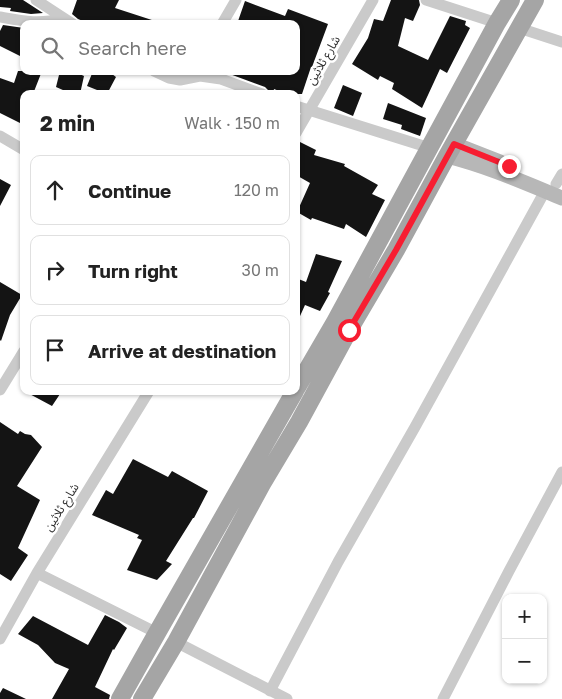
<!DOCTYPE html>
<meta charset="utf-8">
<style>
:root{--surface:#fff;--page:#f6f6f6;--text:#222;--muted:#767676;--line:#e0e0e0}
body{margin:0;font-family:"Golos Text","Noto Sans Arabic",sans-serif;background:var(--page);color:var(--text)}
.controls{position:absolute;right:15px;bottom:15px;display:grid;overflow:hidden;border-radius:10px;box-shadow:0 1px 4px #0004}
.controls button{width:45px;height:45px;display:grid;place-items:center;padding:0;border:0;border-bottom:1px solid var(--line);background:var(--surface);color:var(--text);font:25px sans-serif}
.stop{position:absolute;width:15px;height:15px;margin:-11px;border:4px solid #f71d31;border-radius:50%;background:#fff}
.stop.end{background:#f71d31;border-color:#fff;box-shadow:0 1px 5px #0008}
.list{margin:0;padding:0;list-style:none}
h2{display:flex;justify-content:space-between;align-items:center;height:65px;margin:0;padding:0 20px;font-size:21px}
h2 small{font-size:16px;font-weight:400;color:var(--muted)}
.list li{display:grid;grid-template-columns:32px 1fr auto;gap:15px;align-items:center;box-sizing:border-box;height:70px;margin:0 10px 10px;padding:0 10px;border:1px solid var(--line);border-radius:10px}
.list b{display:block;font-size:19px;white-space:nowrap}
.list em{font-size:16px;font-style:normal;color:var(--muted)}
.icon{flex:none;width:28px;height:28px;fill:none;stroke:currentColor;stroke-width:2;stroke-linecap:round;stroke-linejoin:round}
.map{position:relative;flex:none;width:562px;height:699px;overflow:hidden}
.search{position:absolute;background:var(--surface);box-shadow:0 1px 4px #0004;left:20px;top:20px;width:280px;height:55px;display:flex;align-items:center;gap:12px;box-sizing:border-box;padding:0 18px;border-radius:10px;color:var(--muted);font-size:19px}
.panel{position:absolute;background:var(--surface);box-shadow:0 1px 4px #0004;left:20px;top:90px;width:280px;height:305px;border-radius:10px}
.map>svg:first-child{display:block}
.building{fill:#141414}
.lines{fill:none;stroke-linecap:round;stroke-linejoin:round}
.street{stroke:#cacaca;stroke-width:11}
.secondary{stroke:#b7b7b7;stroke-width:15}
.primary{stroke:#a5a5a5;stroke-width:18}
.route{stroke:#f71d31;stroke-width:6}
.labels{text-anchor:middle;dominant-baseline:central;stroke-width:5;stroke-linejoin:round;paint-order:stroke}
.street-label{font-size:12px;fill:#2d2d2d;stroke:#fff}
</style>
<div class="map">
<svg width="562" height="699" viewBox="0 0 562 699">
<rect width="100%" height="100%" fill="#fff"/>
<path class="building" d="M 0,0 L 23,0 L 43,13 L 31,14 L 10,11 L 11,8 L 0,7 Z
M 77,0 L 119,0 L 115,8 L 158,22 L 158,24 L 90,24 L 78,19 L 72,14 Z
M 391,0 L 419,0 L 420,5 L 413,21 L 405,18 L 398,46 L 428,60 L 450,16 L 466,21 L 465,25 L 470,28 L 447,73 L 440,69 L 422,108 L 392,89 L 394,83 L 380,76 L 378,80 L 352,64 L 368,38 L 374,19 L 383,21 Z
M 245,1 L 285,16 L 288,9 L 328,24 L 312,67 L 311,67 L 302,94 L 287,94 L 274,89 L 273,94 L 269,94 L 268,90 L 265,87 L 227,73 L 227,71 L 296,71 L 296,24 L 237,24 Z
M 3,25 L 24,28 L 24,58 L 0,46 L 0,31 Z
M 18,71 L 42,71 L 33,94 L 24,94 L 24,125 L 0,113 L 0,78 L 14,83 Z
M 60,71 L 68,74 L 70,71 L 73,71 L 84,76 L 80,94 L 72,94 L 56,87 Z
M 93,71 L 108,71 L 116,77 L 107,94 L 87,86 Z
M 343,85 L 362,93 L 353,116 L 334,108 Z
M 388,103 L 426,118 L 420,136 L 401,129 L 402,125 L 383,119 Z
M 296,140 L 316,150 L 314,155 L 345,164 L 344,166 L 378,185 L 372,194 L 385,200 L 366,237 L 346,224 L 344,229 L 312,218 L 311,220 L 297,212 L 310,183 L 296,175 Z
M 0,179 L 11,185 L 0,206 Z
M 316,254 L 342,261 L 328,292 L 330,293 L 320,311 L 305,305 L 296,325 L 296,278 L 306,282 Z
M 0,282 L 22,295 L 10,315 L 1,341 L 0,340 Z
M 24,391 L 62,391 L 52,406 Z
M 0,422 L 18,434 L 20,431 L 25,434 L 31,435 L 42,447 L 17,486 L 40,500 L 18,548 L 28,555 L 11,581 L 0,574 Z
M 133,459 L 168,477 L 172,471 L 208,491 L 194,518 L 193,518 L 166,561 L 172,564 L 157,580 L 127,570 L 142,540 L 137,538 L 139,535 L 92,515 L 106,490 L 113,494 Z
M 105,615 L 119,622 L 127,628 L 114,650 L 113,649 L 95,687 L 110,695 L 109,699 L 52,699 L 69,669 L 55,663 L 38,645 L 18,634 L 33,616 L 88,645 Z
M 3,688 L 26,699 L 0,699 L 0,693 Z"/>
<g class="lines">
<path class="street" d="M 36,0 L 73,24
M 426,0 L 497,23
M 0,17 C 22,21 40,25 62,18
M 222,24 L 236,0
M 519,28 L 562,42
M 154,71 L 169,78 L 180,80 L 200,76 L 221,79 L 262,94
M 296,106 L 430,148
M 296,133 L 373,0
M 0,136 L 24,150
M 556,184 L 562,174
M 0,390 L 24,351
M 37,573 L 157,633
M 0,639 L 37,573 L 149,391
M 176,642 L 287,699
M 270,691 L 338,562 L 415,427 L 545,191
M 443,699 L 509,571 L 562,472"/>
<path class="secondary" d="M 454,144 L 500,162
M 447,156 C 487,166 523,182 562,198"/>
<path class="primary" d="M 296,389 L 335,322 L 497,23 L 511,0
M 120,699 L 157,633 L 295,391
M 142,699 L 176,642 L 262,484 L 299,422 L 349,330 L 396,250 L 447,156 L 535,0"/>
</g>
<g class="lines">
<path class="route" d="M 349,330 L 396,250 L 454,144 L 509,166"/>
</g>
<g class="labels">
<g class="street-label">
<text transform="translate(323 60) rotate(-60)">شارع ثلاثين</text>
<text transform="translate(61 507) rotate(-58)">شارع ثلاثين</text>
</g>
</g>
</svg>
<div class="controls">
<button>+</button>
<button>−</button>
</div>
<div class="stop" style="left:349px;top:330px"></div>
<div class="stop end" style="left:509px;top:166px"></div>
<div class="search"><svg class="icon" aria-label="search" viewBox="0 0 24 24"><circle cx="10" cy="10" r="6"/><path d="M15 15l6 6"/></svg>Search here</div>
<section class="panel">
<h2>2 min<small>Walk · 150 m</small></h2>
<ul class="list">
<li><svg class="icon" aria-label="ahead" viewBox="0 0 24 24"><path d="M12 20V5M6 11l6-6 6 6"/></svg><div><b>Continue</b></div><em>120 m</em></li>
<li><svg class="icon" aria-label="right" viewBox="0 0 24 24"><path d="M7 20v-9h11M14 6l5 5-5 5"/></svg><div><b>Turn right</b></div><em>30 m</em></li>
<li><svg class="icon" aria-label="arrive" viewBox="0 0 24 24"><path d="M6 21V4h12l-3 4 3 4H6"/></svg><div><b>Arrive at destination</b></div></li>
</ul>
</section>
</div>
